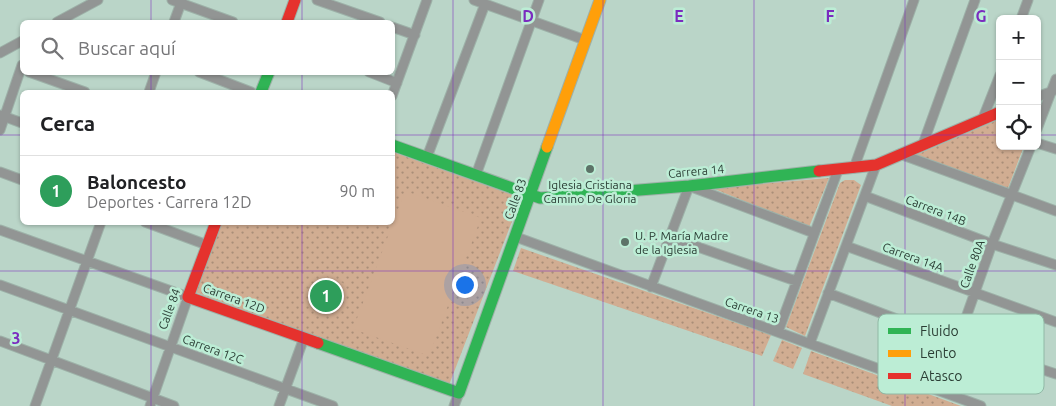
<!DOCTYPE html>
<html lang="es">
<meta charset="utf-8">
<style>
:root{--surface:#fff;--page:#f2f2f2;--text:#202124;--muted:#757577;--line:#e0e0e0;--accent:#5d7368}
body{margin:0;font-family:Ubuntu,sans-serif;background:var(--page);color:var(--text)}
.controls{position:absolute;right:15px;top:15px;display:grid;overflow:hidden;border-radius:8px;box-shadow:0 1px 4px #0004}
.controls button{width:45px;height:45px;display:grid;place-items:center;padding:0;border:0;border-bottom:1px solid var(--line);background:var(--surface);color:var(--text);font:25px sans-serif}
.you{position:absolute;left:464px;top:284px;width:18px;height:18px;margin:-12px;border:4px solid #fff;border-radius:50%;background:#1a73e8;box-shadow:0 0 0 8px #1a73e833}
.badge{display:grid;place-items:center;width:32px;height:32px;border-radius:50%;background:var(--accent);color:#fff;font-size:16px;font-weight:700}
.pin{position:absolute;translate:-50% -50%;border:2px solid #fff;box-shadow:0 1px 5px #0006}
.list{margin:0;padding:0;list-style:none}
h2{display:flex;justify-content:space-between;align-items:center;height:65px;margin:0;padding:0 20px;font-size:21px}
h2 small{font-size:16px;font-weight:400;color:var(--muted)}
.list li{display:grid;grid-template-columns:32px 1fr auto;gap:15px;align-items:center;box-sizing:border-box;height:70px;padding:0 20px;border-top:1px solid var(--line)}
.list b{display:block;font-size:19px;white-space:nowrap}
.list p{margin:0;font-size:16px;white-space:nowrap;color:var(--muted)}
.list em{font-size:16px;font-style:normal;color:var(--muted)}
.icon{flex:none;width:28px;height:28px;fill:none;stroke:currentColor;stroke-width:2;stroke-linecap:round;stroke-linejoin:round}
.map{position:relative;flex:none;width:1056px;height:406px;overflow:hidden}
.search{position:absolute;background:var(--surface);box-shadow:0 1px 4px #0004;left:20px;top:20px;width:375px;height:55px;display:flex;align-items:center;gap:12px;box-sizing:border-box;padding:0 18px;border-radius:8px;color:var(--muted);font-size:19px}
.panel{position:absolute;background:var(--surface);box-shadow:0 1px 4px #0004;left:20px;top:90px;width:375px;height:135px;border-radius:8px}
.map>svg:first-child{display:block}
.grass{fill:url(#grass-dots)}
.pitch{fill:#d1ad92}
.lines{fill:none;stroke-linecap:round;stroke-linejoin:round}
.street-casing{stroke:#9db1a8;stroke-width:11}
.fast-casing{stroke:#9db1a8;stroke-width:13}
.slow-casing{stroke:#9db1a8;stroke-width:13}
.jam-casing{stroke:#9db1a8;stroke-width:13}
.street{stroke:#929594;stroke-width:9}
.fast{stroke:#30b455;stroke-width:11}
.slow{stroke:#ff9f0a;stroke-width:11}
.jam{stroke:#e5322d;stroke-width:11}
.grid{fill:none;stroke:#7b2cbf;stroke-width:1;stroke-opacity:0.55}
.poi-dot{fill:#5d7368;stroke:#bcedd5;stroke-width:2}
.labels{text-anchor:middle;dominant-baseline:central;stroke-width:5;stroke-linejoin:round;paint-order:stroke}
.street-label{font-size:12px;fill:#2b3e35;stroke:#bcedd5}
.poi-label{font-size:12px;fill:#2b3e35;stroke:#bcedd5}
.key{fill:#bcedd5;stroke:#90b8a5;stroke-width:1}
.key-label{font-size:14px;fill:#2b3e35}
.grid-label{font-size:16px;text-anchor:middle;font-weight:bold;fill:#7b2cbf;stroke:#bcedd5;stroke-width:5;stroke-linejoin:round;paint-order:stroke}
</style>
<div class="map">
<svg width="1056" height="406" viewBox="0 0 1056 406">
<defs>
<pattern id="grass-dots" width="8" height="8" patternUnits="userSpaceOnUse" patternTransform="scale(1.25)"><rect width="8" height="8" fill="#d1ad92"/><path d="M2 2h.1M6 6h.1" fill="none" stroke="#aa8e78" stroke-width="1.8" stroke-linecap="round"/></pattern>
</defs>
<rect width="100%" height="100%" fill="#bad5c8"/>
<path class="grass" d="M 1000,119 L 1000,146 L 1024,146 L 1008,188 L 916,155 Z
M 393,152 L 521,198 L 449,385 L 195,292 L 220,223 L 392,222 Z
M 829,178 L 809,227 L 712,188 Z
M 845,180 L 854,180 L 861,185 L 805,336 L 786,327 L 840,183 Z
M 521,248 L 771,335 L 762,356 L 513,271 Z
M 782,340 L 802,348 L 793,369 L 773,361 Z
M 811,351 L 961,406 L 892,406 L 803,374 Z"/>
<path class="pitch" d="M 405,191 L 481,218 L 429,356 L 353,329 Z
M 322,275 L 343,283 L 331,317 L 309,310 Z"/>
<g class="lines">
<g class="street-casing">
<path id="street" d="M 172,0 L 233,22
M 317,0 L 380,22
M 474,0 L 585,40
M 1021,19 L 1028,0
M 57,22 L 98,0
M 174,22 L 182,0
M 392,27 L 415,35
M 0,53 L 22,41
M 29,72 L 85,92
M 199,72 L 251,92
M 369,72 L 397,83
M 149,92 L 156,72
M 392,96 L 427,0
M 1037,97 L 1053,91
M 0,115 L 22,123
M 983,118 L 1000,75
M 1037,129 L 1056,79
M 0,130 L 22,65
M 1037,143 L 1056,149
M 923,144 L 975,0
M 900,154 L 1056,211
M 427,157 L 485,4
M 854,168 L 914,0
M 0,172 L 22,180
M 476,175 L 539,0
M 865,196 L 992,244 L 1056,265
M 145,222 L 207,245
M 0,230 L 188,297 L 150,406
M 516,237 L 981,406
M 669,237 L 796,281
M 846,246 L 1056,322
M 0,285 L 333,406
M 651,287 L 689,186 L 814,233
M 828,293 L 957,342 L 1056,374
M 778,332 L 838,170
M 0,341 L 174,406
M 810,343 L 876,165
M 940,391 L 992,244 L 1031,146
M 35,406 L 101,222
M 279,406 L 304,338
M 454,406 L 459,393"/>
</g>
<g class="fast-casing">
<path id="fast" d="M 261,92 L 269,72
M 392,145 L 540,198 L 689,186 L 819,171
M 318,343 L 459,393 L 547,147"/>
</g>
<g class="slow-casing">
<path id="slow" d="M 547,147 L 600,0"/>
</g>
<g class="jam-casing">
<path id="jam" d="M 287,22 L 295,0
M 819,171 L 876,165 L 1000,112
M 216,222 L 188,297 L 318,343"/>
</g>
<use href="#street" class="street"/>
<use href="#fast" class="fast"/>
<use href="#slow" class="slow"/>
<use href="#jam" class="jam"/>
</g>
<path class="grid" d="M 151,0 L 151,22M 302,0 L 302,22M 453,0 L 453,406M 603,0 L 603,406M 754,0 L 754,406M 905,0 L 905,406M 151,72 L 151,92M 302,72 L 302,92M 0,135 L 22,135M 392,135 L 1000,135M 1037,135 L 1056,135M 151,222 L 151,406M 302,222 L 302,406M 0,271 L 1056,271"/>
<g class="poi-dot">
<circle cx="590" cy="169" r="5"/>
<circle cx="625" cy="242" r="5"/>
</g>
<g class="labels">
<g class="street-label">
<text transform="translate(696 171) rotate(-5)">Carrera 14</text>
<text transform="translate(515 199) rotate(-70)">Calle 83</text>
<text transform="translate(936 210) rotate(21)">Carrera 14B</text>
<text transform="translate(913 257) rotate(20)">Carrera 14A</text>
<text transform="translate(972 264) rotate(-70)">Calle 80A</text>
<text transform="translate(234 298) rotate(20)">Carrera 12D</text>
<text transform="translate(169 309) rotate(-70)">Calle 84</text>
<text transform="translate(752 310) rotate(19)">Carrera 13</text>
<text transform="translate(213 349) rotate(20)">Carrera 12C</text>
</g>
<g class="poi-label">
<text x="590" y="184">Iglesia Cristiana<tspan x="590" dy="14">Camino De Gloria</tspan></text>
<text x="635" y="235" text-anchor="start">U. P. María Madre<tspan x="635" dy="14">de la Iglesia</tspan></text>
</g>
</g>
<rect x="878" y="314" width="166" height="80" rx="8" class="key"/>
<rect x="888" y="328" width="23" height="6" fill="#30b455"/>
<rect x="888" y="350" width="23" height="7" fill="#ff9f0a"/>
<rect x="888" y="373" width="23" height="6" fill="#e5322d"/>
<g class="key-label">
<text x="920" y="336">Fluido</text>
<text x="920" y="358">Lento</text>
<text x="920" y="381">Atasco</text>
</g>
<g class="grid-label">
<text x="528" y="22">D</text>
<text x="679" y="22">E</text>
<text x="830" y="22">F</text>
<text x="981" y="22">G</text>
<text x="16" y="344">3</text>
</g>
</svg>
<div class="controls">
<button>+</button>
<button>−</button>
<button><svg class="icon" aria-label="locate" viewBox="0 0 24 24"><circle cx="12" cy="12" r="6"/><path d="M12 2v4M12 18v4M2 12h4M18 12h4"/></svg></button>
</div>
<div class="you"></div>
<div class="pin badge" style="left:326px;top:296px;background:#2e9e5b">1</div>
<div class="search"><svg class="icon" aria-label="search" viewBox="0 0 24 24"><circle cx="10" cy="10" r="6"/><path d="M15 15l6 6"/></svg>Buscar aquí</div>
<section class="panel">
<h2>Cerca<small></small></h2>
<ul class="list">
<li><span class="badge" style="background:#2e9e5b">1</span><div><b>Baloncesto</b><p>Deportes · Carrera 12D</p></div><em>90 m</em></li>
</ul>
</section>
</div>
